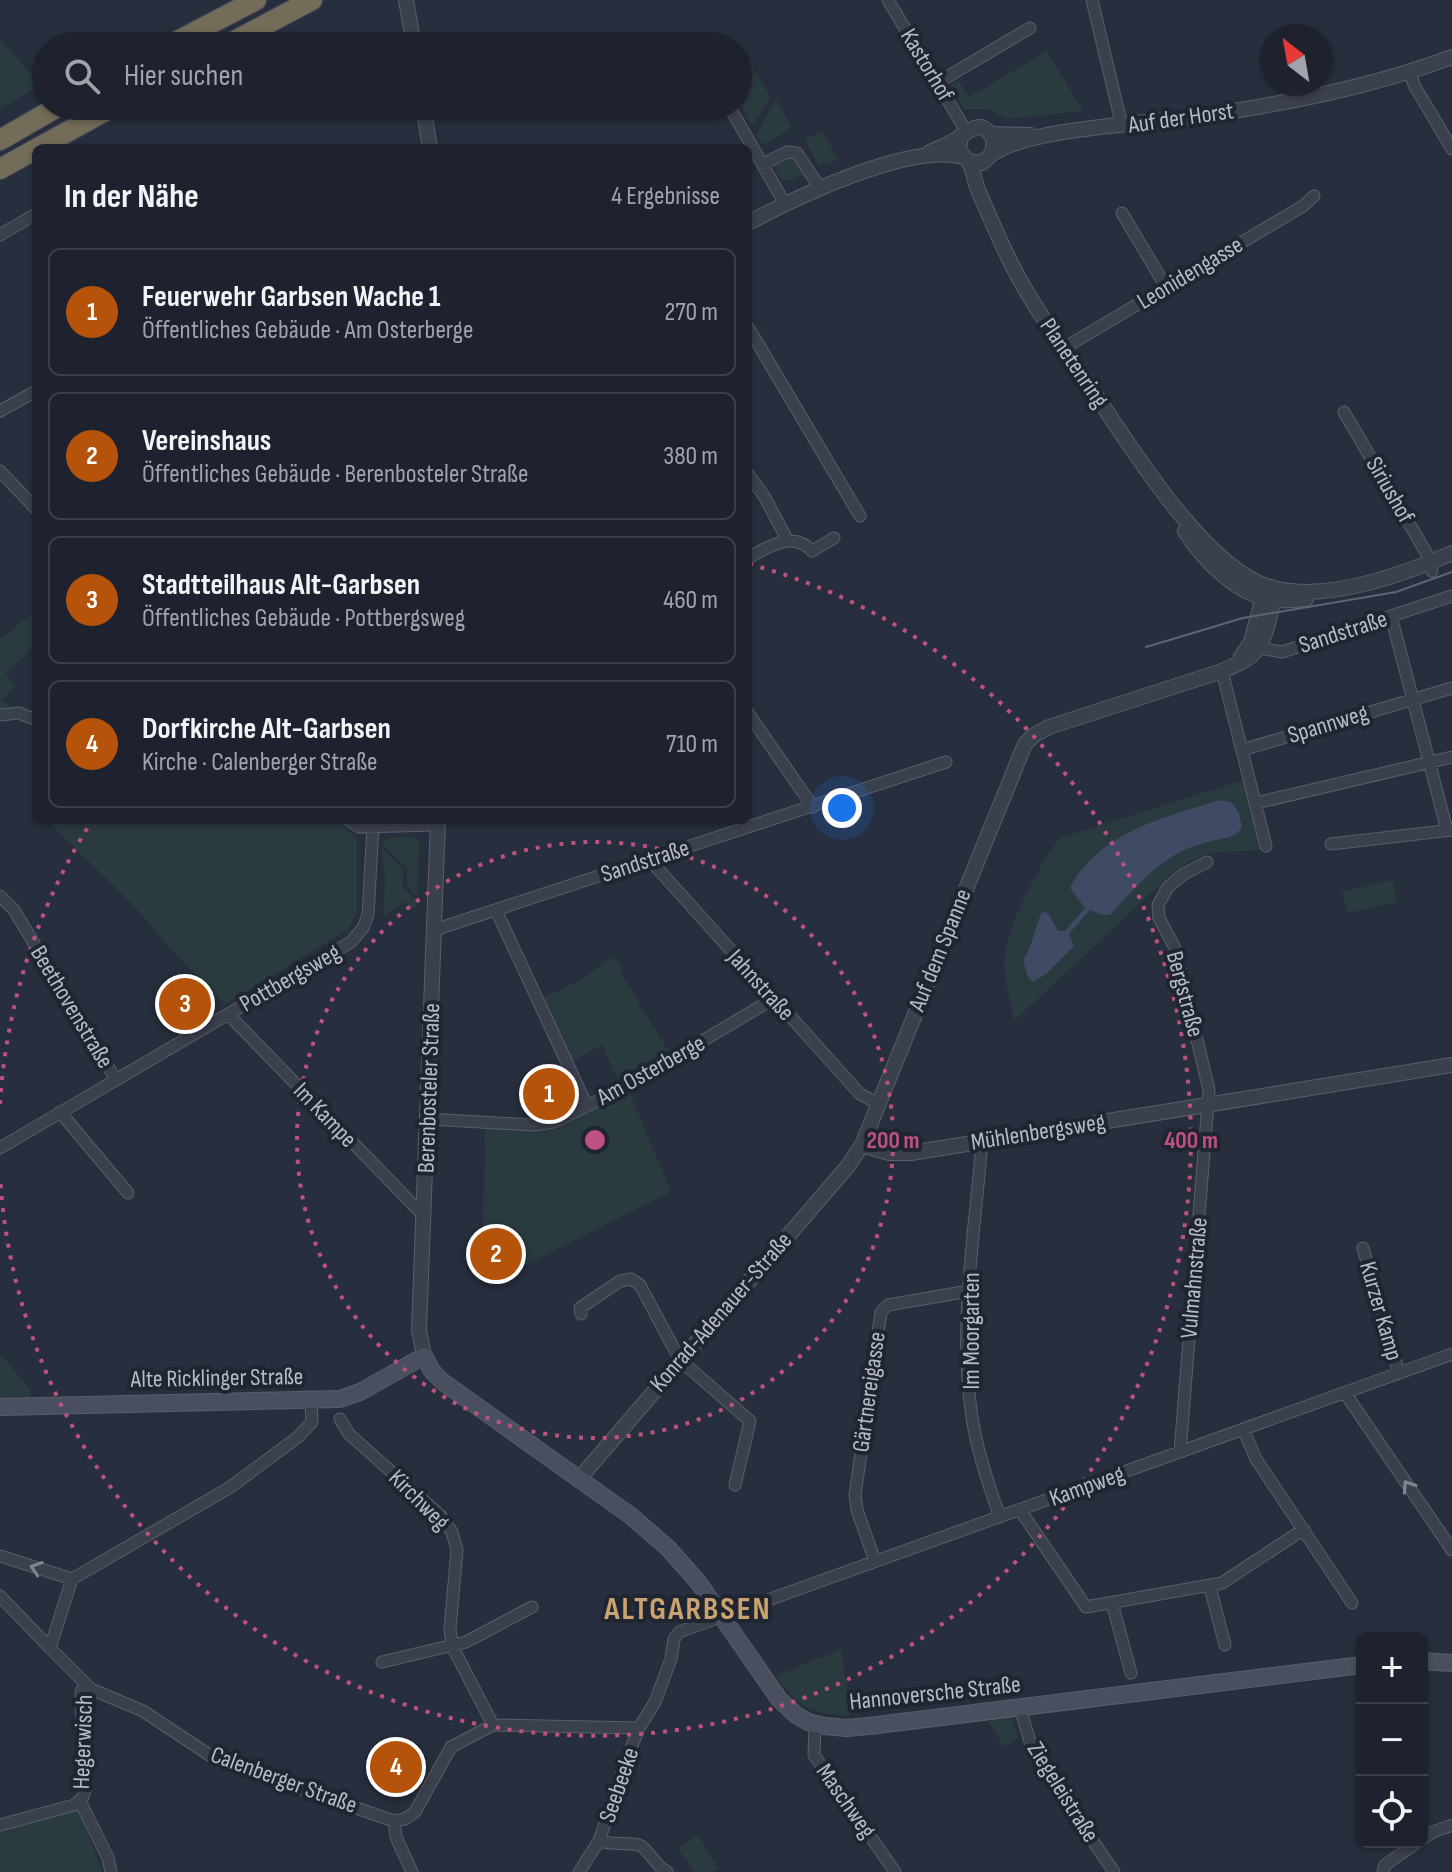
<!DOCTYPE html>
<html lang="de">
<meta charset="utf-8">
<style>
:root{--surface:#1d222e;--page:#2a2f3a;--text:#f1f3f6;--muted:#a0a4aa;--line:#3b3f4a;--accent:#b45309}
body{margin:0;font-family:"Sofia Sans Condensed",sans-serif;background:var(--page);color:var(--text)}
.controls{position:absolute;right:24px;bottom:24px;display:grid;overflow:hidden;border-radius:12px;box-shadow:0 2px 6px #0004}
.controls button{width:72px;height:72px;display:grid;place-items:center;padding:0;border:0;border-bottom:2px solid var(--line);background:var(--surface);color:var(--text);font:40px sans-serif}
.compass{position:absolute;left:1260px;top:24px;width:72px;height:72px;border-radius:50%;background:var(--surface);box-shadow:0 2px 6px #0004;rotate:329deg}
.you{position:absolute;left:842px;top:808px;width:28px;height:28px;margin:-20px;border:6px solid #fff;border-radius:50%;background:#1a73e8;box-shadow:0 0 0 12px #1a73e833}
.badge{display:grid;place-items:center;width:52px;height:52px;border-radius:50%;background:var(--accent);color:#fff;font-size:26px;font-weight:700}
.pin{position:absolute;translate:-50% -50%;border:4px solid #fff;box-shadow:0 2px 8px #0006}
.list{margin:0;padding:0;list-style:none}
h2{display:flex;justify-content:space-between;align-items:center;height:104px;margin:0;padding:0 32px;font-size:34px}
h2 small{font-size:26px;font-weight:400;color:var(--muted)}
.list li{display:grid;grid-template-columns:52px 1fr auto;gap:24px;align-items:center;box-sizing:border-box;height:128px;margin:0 16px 16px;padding:0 16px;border:2px solid var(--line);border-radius:12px}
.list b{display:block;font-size:30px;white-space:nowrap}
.list p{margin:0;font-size:26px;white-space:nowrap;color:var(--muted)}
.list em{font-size:26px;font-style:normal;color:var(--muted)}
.icon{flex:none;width:44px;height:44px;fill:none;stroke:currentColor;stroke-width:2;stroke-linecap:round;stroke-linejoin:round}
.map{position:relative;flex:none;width:1452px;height:1872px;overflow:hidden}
.search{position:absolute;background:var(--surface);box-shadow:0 2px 6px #0004;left:32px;top:32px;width:720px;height:88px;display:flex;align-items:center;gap:20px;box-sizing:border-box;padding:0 28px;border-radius:44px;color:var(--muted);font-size:30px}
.panel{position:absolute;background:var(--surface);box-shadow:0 2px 6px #0004;left:32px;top:144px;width:720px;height:680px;border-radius:12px}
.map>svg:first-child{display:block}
.green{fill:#2a3b3f}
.water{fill:#3f4a64}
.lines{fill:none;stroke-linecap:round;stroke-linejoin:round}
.minor-casing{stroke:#595e6b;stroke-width:13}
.tertiary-casing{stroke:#595e6b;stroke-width:16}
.secondary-casing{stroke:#595e6b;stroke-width:18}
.motorway-casing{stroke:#464b58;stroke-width:22}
.minor{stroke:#3b404d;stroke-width:11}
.tertiary{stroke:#3b404d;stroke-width:14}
.secondary{stroke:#4a4f60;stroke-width:16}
.motorway{stroke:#726c59;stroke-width:20}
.tram{stroke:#5e6474;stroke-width:2}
.oneway{stroke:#7f8491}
.ring{fill:none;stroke:#be5181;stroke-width:4;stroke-dasharray:4 8}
.labels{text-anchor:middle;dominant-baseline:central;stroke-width:8;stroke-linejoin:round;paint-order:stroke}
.street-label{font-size:24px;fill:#b7bcc8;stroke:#202532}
.district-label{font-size:32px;font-weight:bold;letter-spacing:2px;fill:#cba370;stroke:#202532}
.centre{fill:#be5181;stroke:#202532;stroke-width:4}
.ring-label{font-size:24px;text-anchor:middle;font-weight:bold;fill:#be5181;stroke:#202532;stroke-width:8;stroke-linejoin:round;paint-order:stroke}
</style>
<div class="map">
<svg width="1452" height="1872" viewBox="0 0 1452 1872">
<rect width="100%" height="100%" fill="#272e3d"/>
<path class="green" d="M 0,39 L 41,85 L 0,109 Z
M 1047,51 L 1083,111 L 1007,119 L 988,109 L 964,109 L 951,88 L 951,84 L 958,80 L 969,97 Z
M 749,61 L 770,97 L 752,126 L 738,100 L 738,68 Z
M 776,99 L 792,128 L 763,145 L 756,135 Z
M 823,131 L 838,160 L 819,166 L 805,140 Z
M 788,155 L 797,161 L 805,174 L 788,181 L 780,179 L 772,163 Z
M 36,611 L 36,646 L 5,673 L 16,686 L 2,700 L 11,706 L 0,709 L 0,639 Z
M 1244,780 L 1261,850 L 1211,853 L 1189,861 L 1161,884 L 1014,1021 C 1011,1001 1003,978 1004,958 C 1006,928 1041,861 1060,838 Z
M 47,820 L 337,820 L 357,840 L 357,913 L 348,929 L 225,1005 L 169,947 L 135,907 Z
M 396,837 L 414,837 L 419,842 L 417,896 L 407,886 L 407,869 L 382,843 L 386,839 Z
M 381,847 L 403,869 L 403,887 L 417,901 L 416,906 L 411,910 L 406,901 L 383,916 L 385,878 Z
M 1393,880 L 1397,902 L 1347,913 L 1342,892 Z
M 613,956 L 623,967 L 620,971 L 670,1054 L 620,1083 L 602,1045 L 570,1063 L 541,999 L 581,980 Z
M 629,1091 L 671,1192 L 530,1263 L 482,1281 L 485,1125 L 542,1130 Z
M 0,1354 L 30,1389 L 30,1399 L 0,1399 Z
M 841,1649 L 851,1716 C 814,1714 797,1708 776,1676 Z
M 1011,1718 L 1018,1738 L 1004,1747 L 988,1721 Z
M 78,1808 L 103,1872 L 0,1872 L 0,1828 Z
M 698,1835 L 719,1869 L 710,1872 L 694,1872 L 678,1848 Z"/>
<path class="water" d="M 1220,800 L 1232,803 L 1239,813 L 1242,827 L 1236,835 C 1220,840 1202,842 1187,849 C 1156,862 1132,891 1110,915 L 1102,915 L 1090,910 L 1069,934 L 1074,946 L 1046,974 L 1033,982 L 1027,975 L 1023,960 C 1033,945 1034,929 1042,912 L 1048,913 L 1058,931 L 1065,931 L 1085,908 L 1070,888 C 1100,831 1164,818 1220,800 Z"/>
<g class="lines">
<g class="minor-casing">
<path id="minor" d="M 888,0 L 966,131
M 1092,0 L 1122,126
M 690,41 L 693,46
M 1410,72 L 1414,85 L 1452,149
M 937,83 L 1030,28
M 729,106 L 785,204
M 763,164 L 787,152 L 797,153 L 820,188
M 1122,213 L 1166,287
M 0,235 L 34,215
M 748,327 L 860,516
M 1064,348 L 1303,206 L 1314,196
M 0,411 L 36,391
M 1344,412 L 1428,556 L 1432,571
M 0,471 L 36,509
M 748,474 L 764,496 L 788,541
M 748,558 C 768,547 793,530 812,551 L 834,538
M 1391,616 L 1447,830
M 1259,648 L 1282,652 L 1452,596
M 1222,671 L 1266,846
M 748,713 L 813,807
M 0,715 L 19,713 L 36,720
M 1242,750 L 1452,688
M 1256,803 L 1452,757
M 348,820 L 359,827 L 438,825
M 1331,844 L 1452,830
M 649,859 L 860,1094 L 877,1103
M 0,896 L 14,910 L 116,1080
M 496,910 L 587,1106
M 434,930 L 946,762
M 228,1014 L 423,1215
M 60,1112 L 128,1193
M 428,1119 L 534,1125 L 554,1122 L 618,1091 L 773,999
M 982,1141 C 975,1232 958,1326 972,1417 C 977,1451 988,1484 1000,1517
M 0,1148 L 351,942 L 363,928 L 368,915 L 373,826
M 1363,1248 L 1399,1373
M 581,1314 L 580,1308 L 620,1281 L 631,1279 L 640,1285 L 680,1360 L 750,1421 L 735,1485
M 1345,1393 L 1452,1550
M 311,1399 L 312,1422 L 298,1437 L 229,1488 L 72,1579 L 50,1648 L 91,1689 L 143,1711 L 217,1760 L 394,1821 L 405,1819 L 415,1812 L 451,1747 L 493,1725 L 639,1728
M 340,1419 L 349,1434 L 441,1516 L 452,1532 L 457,1550 L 450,1629 L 452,1646 L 493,1725
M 1243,1429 L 1256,1459 L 1352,1603
M 1180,1452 L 1209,1090 L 1175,948 L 1159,918 L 1158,905 L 1168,887 L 1184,874 L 1207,862
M 1020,1510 L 1086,1607 L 1222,1583 L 1304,1529
M 0,1556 L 72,1579
M 875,1561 L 857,1510 L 855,1495 L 881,1312 L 888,1305 L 969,1291
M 1210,1587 L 1225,1645
M 0,1596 L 50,1648
M 1112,1603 L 1131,1673
M 382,1662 L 466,1642 L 532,1607
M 1020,1708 L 1034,1755 L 1114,1872
M 815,1724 L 814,1755 L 895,1872
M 80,1801 L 108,1858 L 111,1872
M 394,1821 L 396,1837 L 412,1872
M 0,1825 L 74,1805 L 83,1797 L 85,1790 L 81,1692 L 85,1684
M 1422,1839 L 1433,1832 L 1452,1825
M 599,1841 C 612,1845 626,1842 639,1845 C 649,1849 654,1865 667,1872
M 579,1872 L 599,1841 L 627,1758 L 639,1728 L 655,1702 L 671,1659 L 674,1639 L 679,1632 L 1452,1354
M 1383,1872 L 1385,1865 L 1418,1842"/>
</g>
<g class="tertiary-casing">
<path id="tertiary" d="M 406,0 L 414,46
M 423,106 L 430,148
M 991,134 L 1031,135
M 930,152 C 938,148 947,145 955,140 C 970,131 981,116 994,140 L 992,154 L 982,163 L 968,161 L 959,150 L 961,136
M 992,154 C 1029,128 1153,123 1202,116 C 1287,103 1372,87 1452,57
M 968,161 C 974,170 974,180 978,190 C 989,215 1000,242 1013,267 C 1034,309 1063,346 1089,385 C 1128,442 1202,566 1269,587 C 1324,603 1402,575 1452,553
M 748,223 C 795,198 910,142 963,157
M 1185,531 C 1203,560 1238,596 1274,600 C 1284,601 1295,600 1306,599
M 1241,657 L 1251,642 L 1263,597 L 1267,592
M 862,1145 L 889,1153 L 911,1153 L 1452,1065
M 424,1356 L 419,1330 L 438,820
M 579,1479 L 848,1166 L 862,1145 L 1025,744 L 1034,735 L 1049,727 L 1222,671 C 1253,658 1261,653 1269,620 C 1272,608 1274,600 1272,587"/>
</g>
<g class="secondary-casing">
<path id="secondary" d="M 0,1407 L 340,1399 L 360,1392 L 424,1356 L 432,1371 L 443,1382 L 631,1516 L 668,1548 L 698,1582 L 779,1699 L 796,1715 L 808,1722 L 824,1726 L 847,1728 L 869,1726 L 1362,1665
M 1422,1661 L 1452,1663"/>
</g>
<g class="motorway-casing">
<path id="motorway" d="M 168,46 L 256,0
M 225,46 L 312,0
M 0,140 L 59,106
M 38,148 L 114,106
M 0,169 L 36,149"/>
</g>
<use href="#minor" class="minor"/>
<use href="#tertiary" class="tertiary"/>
<use href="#secondary" class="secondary"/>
<use href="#motorway" class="motorway"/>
<path class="tram" d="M 1146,647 L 1243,618 L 1396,592 L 1452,572"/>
</g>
<defs><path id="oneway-chevron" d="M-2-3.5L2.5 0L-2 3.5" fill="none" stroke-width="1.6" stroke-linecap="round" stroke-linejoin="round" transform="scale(2)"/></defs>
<g class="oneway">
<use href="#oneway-chevron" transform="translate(1408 1486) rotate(-124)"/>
<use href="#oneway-chevron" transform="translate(36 1568) rotate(-162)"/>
</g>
<g class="ring">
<circle cx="595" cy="1140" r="298"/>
<path d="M0 1104A596 596 0 0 1 90 824M749 564A596 596 0 1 1 0 1176"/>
</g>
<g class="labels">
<g class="street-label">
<text transform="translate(927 65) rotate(59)">Kastorhof</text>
<text transform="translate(1181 118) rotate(-8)">Auf der Horst</text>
<text transform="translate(1190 273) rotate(-31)">Leonidengasse</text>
<text transform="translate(1074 363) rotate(56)">Planetenring</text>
<text transform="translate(1390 490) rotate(60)">Siriushof</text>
<text transform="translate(1343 632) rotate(-18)">Sandstraße</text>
<text transform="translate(1328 724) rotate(-17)">Spannweg</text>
<text transform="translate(645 861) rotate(-18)">Sandstraße</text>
<text transform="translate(940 950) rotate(-68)">Auf dem Spanne</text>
<text transform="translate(290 978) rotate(-30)">Pottbergsweg</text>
<text transform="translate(761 985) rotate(48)">Jahnstraße</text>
<text transform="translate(1185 994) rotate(75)">Bergstraße</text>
<text transform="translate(72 1007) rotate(59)">Beethovenstraße</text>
<text transform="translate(651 1070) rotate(-29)">Am Osterberge</text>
<text transform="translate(429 1088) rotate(-88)">Berenbosteler Straße</text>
<text transform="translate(325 1115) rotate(46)">Im Kampe</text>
<text transform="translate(1038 1132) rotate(-9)">Mühlenbergsweg</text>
<text transform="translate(1194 1278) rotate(-85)">Vulmahnstraße</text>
<text transform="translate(1381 1311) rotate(74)">Kurzer Kamp</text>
<text transform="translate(721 1312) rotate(-49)">Konrad-Adenauer-Straße</text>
<text transform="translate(971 1331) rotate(-90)">Im Moorgarten</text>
<text transform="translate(217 1378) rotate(-1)">Alte Ricklinger Straße</text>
<text transform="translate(869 1392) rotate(-82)">Gärtnereigasse</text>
<text transform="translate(1087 1486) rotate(-20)">Kampweg</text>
<text transform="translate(419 1500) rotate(45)">Kirchweg</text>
<text transform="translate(935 1693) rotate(-6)">Hannoversche Straße</text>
<text transform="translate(83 1742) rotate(-88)">Hegerwisch</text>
<text transform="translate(284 1780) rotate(20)">Calenberger Straße</text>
<text transform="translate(619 1785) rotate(-71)">Seebeeke</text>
<text transform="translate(1063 1792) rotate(58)">Ziegeleistraße</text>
<text transform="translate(846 1801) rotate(55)">Maschweg</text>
</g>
<g class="district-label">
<text x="688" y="1609">ALTGARBSEN</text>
</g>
</g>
<circle cx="595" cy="1140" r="12" class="centre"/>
<g class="ring-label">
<text x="893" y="1148">200 m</text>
<text x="1191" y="1148">400 m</text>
</g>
</svg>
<div class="controls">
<button>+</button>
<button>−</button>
<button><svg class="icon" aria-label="locate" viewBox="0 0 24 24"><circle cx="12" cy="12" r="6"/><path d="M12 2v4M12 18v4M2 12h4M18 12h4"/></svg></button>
</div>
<svg class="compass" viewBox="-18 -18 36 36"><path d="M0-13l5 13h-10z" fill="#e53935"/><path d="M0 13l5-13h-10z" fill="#a0a4aa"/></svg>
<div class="you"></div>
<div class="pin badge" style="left:549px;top:1094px">1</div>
<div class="pin badge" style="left:496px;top:1254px">2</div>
<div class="pin badge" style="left:185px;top:1004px">3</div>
<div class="pin badge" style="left:396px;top:1767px">4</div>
<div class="search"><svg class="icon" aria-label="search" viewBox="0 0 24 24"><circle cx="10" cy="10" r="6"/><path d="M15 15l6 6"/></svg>Hier suchen</div>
<section class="panel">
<h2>In der Nähe<small>4 Ergebnisse</small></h2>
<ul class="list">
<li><span class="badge">1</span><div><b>Feuerwehr Garbsen Wache 1</b><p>Öffentliches Gebäude · Am Osterberge</p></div><em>270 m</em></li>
<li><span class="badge">2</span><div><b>Vereinshaus</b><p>Öffentliches Gebäude · Berenbosteler Straße</p></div><em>380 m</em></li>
<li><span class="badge">3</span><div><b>Stadtteilhaus Alt-Garbsen</b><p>Öffentliches Gebäude · Pottbergsweg</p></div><em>460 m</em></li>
<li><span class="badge">4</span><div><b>Dorfkirche Alt-Garbsen</b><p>Kirche · Calenberger Straße</p></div><em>710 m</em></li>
</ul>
</section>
</div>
